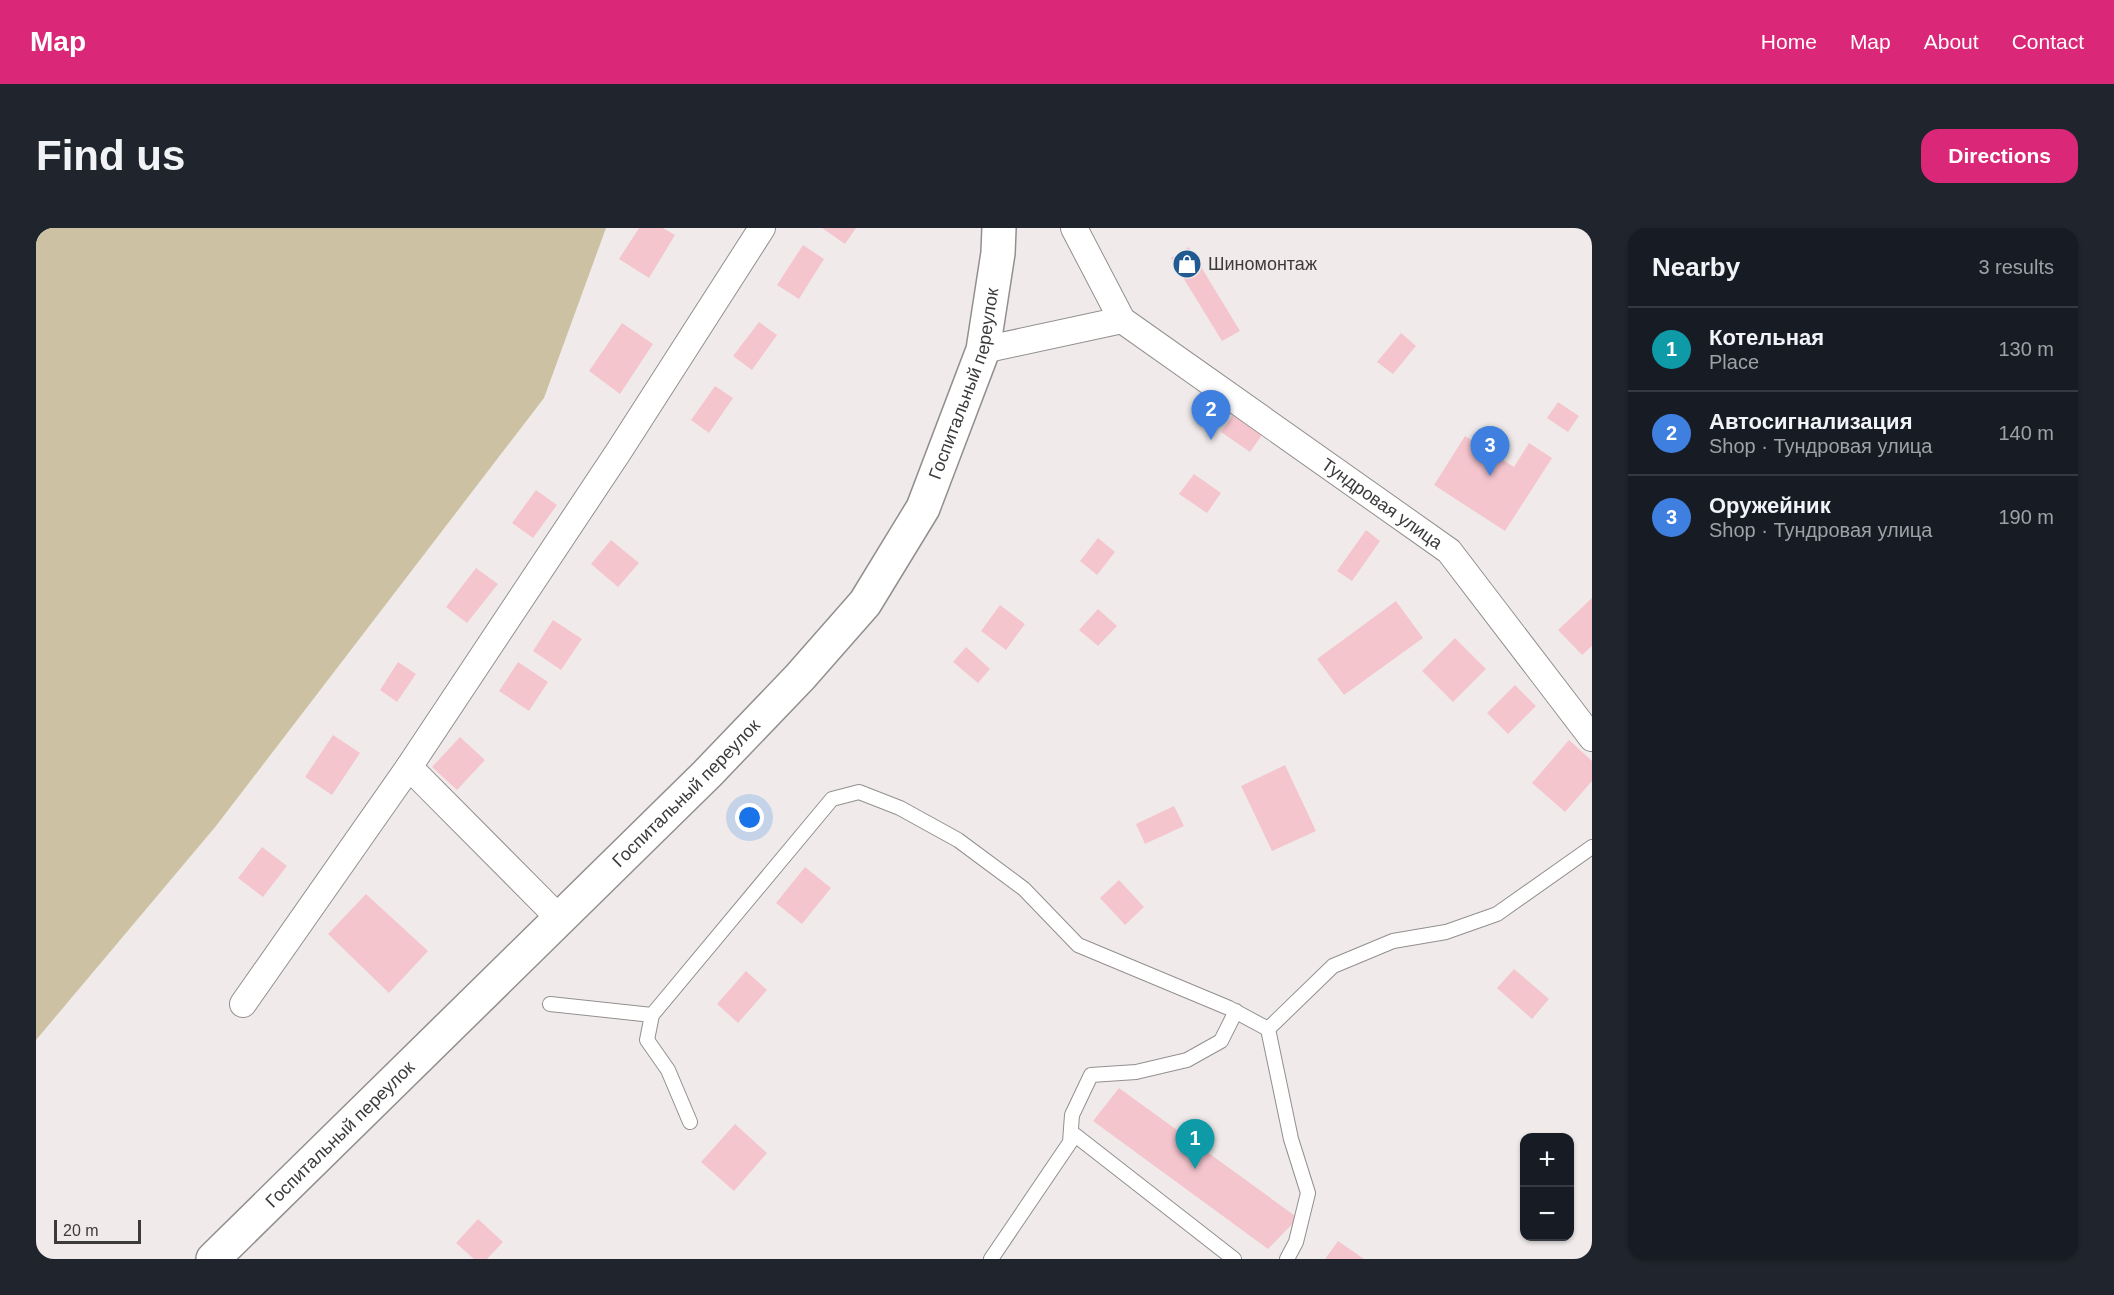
<!DOCTYPE html>
<meta charset="utf-8">
<style>
:root{--surface:#171b24;--page:#20242c;--text:#f1f3f6;--muted:#9ea1a6;--line:#363941;--accent:#db2777}
body{margin:0;font-family:Helvetica,sans-serif;background:var(--page);color:var(--text)}
.controls{position:absolute;right:18px;bottom:18px;display:grid;overflow:hidden;border-radius:12px;box-shadow:0 2px 4px #0004}
.controls button{width:54px;height:54px;display:grid;place-items:center;padding:0;border:0;border-bottom:2px solid var(--line);background:var(--surface);color:var(--text);font:30px sans-serif}
.scale{position:absolute;left:18px;bottom:15px;width:87px;box-sizing:border-box;padding-left:6px;border:3px solid #3d3b3a;border-top:0;font-size:16px;line-height:21px;white-space:nowrap;color:#3d3b3a;-webkit-text-stroke:4px #f0ebea;paint-order:stroke}
.you{position:absolute;left:714px;top:590px;width:21px;height:21px;margin:-15px;border:4px solid #fff;border-radius:50%;background:#1a73e8;box-shadow:0 0 0 9px #1a73e833}
.badge{display:grid;place-items:center;width:39px;height:39px;border-radius:50%;background:var(--accent);color:#fff;font-size:20px;font-weight:700}
.pin{position:absolute;translate:-50% -50px;filter:drop-shadow(0 2px 3px #0008)}
.pin::after{content:'';position:absolute;top:32px;width:21px;height:18px;background:inherit;clip-path:polygon(0 0,100% 0,50% 100%)}
.list{margin:0;padding:0;list-style:none}
h2{display:flex;justify-content:space-between;align-items:center;height:78px;margin:0;padding:0 24px;font-size:26px}
h2 small{font-size:20px;font-weight:400;color:var(--muted)}
.list li{display:grid;grid-template-columns:39px 1fr auto;gap:18px;align-items:center;box-sizing:border-box;height:84px;padding:0 24px;border-top:2px solid var(--line)}
.list b{display:block;font-size:22px;white-space:nowrap}
.list p{margin:0;font-size:20px;white-space:nowrap;color:var(--muted)}
.list em{font-size:20px;font-style:normal;color:var(--muted)}
.map{position:relative;flex:none;width:1556px;height:1031px;overflow:hidden;border-radius:18px}
header{display:flex;align-items:center;gap:36px;box-sizing:border-box;height:84px;padding:0 30px;background:var(--accent);color:#fff}
header strong{font-size:28px}
nav{display:flex;gap:33px;margin-inline-start:auto;font-size:21px}
.intro{display:flex;align-items:center;justify-content:space-between;box-sizing:border-box;height:144px;padding:0 36px}
h1{margin:0;font-size:42px}
.button{padding:15px 27px;border-radius:18px;background:var(--accent);color:#fff;font-size:21px;font-weight:700}
main{display:flex;gap:36px;padding:0 36px}
aside{flex:1;background:var(--surface);border-radius:18px;box-shadow:0 2px 4px #0004}
.map>svg:first-child{display:block}
.green{fill:#ccc2a3}
.building{fill:#f5c5ce}
.lines{fill:none;stroke-linecap:round;stroke-linejoin:round}
.service-casing{stroke:#938f8e;stroke-width:16}
.minor-casing{stroke:#938f8e;stroke-width:28}
.secondary-casing{stroke:#938f8e;stroke-width:36}
.service{stroke:#fff;stroke-width:14}
.minor{stroke:#fff;stroke-width:26}
.secondary{stroke:#fff;stroke-width:33}
.labels{text-anchor:middle;dominant-baseline:central;stroke-width:4.5;stroke-linejoin:round;paint-order:stroke}
.poi-label{font-size:18px;fill:#3d3b3a;stroke:#f0ebea;text-anchor:start}
.street-label{font-size:18px;fill:#3d3b3a;stroke:#f0ebea}
</style>
<header>
<strong>Map</strong>
<nav><a>Home</a><a>Map</a><a>About</a><a>Contact</a></nav>
</header>
<div class="intro"><h1>Find us</h1><a class="button">Directions</a></div>
<main>
<div class="map">
<svg width="1556" height="1031" viewBox="0 0 1556 1031">
<rect width="100%" height="100%" fill="#f0ebea"/>
<path class="green" d="M 0,0 L 570,0 L 508,170 L 180,598 L 0,812 Z"/>
<path class="building" d="M 603,0 L 627,0 L 639,7 L 613,50 L 583,31 Z
M 786,0 L 820,0 L 809,16 Z
M 767,17 L 788,31 L 763,71 L 741,57 Z
M 1153,19 L 1204,103 L 1186,113 L 1135,30 Z
M 723,94 L 741,107 L 716,142 L 697,128 Z
M 586,95 L 617,116 L 584,166 L 553,143 Z
M 1365,105 L 1380,118 L 1357,146 L 1341,134 Z
M 679,158 L 697,170 L 673,205 L 655,192 Z
M 1522,174 L 1543,188 L 1532,204 L 1511,190 Z
M 1197,187 L 1226,207 L 1214,224 L 1185,204 Z
M 1429,208 L 1478,239 L 1493,215 L 1516,230 L 1469,303 L 1398,257 Z
M 1158,246 L 1185,265 L 1171,285 L 1143,266 Z
M 500,262 L 521,277 L 497,310 L 476,295 Z
M 1330,302 L 1344,313 L 1316,353 L 1301,343 Z
M 1062,310 L 1079,324 L 1061,347 L 1044,333 Z
M 575,312 L 603,335 L 582,359 L 555,336 Z
M 440,340 L 462,356 L 431,395 L 410,379 Z
M 1556,370 L 1556,418 L 1546,427 L 1522,402 Z
M 1360,373 L 1387,410 L 1308,467 L 1281,431 Z
M 964,377 L 989,396 L 970,422 L 945,403 Z
M 1062,381 L 1081,398 L 1062,418 L 1043,402 Z
M 517,392 L 546,411 L 525,442 L 497,423 Z
M 1419,410 L 1450,441 L 1417,474 L 1386,443 Z
M 930,419 L 954,441 L 942,455 L 917,434 Z
M 362,434 L 380,446 L 361,474 L 344,462 Z
M 482,434 L 512,454 L 493,483 L 463,463 Z
M 1479,457 L 1500,478 L 1472,506 L 1451,485 Z
M 297,507 L 324,525 L 296,567 L 269,549 Z
M 424,509 L 449,532 L 421,562 L 396,539 Z
M 1533,512 L 1556,533 L 1556,553 L 1529,584 L 1496,555 Z
M 1249,537 L 1280,603 L 1236,623 L 1205,558 Z
M 1138,578 L 1148,598 L 1109,616 L 1100,596 Z
M 226,619 L 251,638 L 227,669 L 202,650 Z
M 769,639 L 795,660 L 766,696 L 740,675 Z
M 1083,652 L 1108,679 L 1089,697 L 1064,670 Z
M 330,666 L 392,723 L 353,765 L 292,706 Z
M 1478,741 L 1513,771 L 1496,791 L 1461,760 Z
M 710,743 L 731,762 L 702,795 L 681,776 Z
M 1083,860 L 1262,990 L 1232,1021 L 1057,893 Z
M 699,896 L 731,925 L 698,963 L 665,934 Z
M 442,991 L 467,1014 L 451,1031 L 438,1031 L 420,1015 Z
M 1302,1013 L 1328,1031 L 1289,1031 Z"/>
<g class="lines">
<g class="service-casing">
<path id="service" d="M 514,776 L 616,787 L 796,571 L 823,564 L 864,580 L 922,612 L 988,661 L 1042,717 L 1193,780 L 1232,801
M 616,787 L 611,812 L 632,842 L 654,894
M 1034,914 L 1036,887 L 1055,847 L 1100,844 L 1151,832 L 1185,813 L 1200,783
M 955,1031 L 1039,907 L 1198,1031
M 1251,1031 L 1260,1014 L 1272,965 L 1255,911 L 1232,801 L 1297,738 L 1357,713 L 1410,704 L 1461,686 L 1556,619"/>
</g>
<g class="minor-casing">
<g id="minor">
<path id="s1" d="M 1038,0 L 1086,92 L 1413,323 L 1556,510"/>
<path d="M 947,122 L 1086,92"/>
<path d="M 525,692 L 373,539 L 583,223 L 726,0"/>
<path d="M 207,776 L 373,539"/>
</g>
</g>
<g class="secondary-casing">
<g id="secondary">
<path id="s2" d="M 177,1031 L 671,546 L 764,449 L 829,375 L 887,280 L 947,122 L 962,25 L 963,0"/>
</g>
</g>
<use href="#service" class="service"/>
<use href="#minor" class="minor"/>
<use href="#secondary" class="secondary"/>
</g>
<defs>
<g id="shop-disc" transform="scale(1.5)"><circle r="9.5" fill="#205a91" stroke="#f0ebea"/><path d="M-5-2.5h2.3a2.7 3.5 0 0 1 5.4 0H5L5.5 6h-11ZM-1.5-2.5h3a1.5 2.3 0 0 0-3 0Z" fill="#fff"/></g>
</defs>
<g fill-rule="evenodd">
<use href="#shop-disc" x="1151" y="36"/>
</g>
<g class="labels">
<g class="poi-label">
<text x="1172" y="36">Шиномонтаж</text>
</g>
<g class="street-label">
<text stroke="none"><textPath href="#s2" startOffset="1168">Госпитальный переулок</textPath></text>
<text stroke="none"><textPath href="#s1" startOffset="422">Тундровая улица</textPath></text>
<text stroke="none"><textPath href="#s2" startOffset="664">Госпитальный переулок</textPath></text>
<text stroke="none"><textPath href="#s2" startOffset="178">Госпитальный переулок</textPath></text>
</g>
</g>
</svg>
<div class="controls">
<button>+</button>
<button>−</button>
</div>
<div class="scale">20 m</div>
<div class="you"></div>
<div class="pin badge" style="left:1159px;top:941px;background:#0f9aa8">1</div>
<div class="pin badge" style="left:1175px;top:212px;background:#3f7fe0">2</div>
<div class="pin badge" style="left:1454px;top:248px;background:#3f7fe0">3</div>
</div>
<aside>
<h2>Nearby<small>3 results</small></h2>
<ul class="list">
<li><span class="badge" style="background:#0f9aa8">1</span><div><b>Котельная</b><p>Place</p></div><em>130 m</em></li>
<li><span class="badge" style="background:#3f7fe0">2</span><div><b>Автосигнализация</b><p>Shop · Тундровая улица</p></div><em>140 m</em></li>
<li><span class="badge" style="background:#3f7fe0">3</span><div><b>Оружейник</b><p>Shop · Тундровая улица</p></div><em>190 m</em></li>
</ul>
</aside>
</main>
